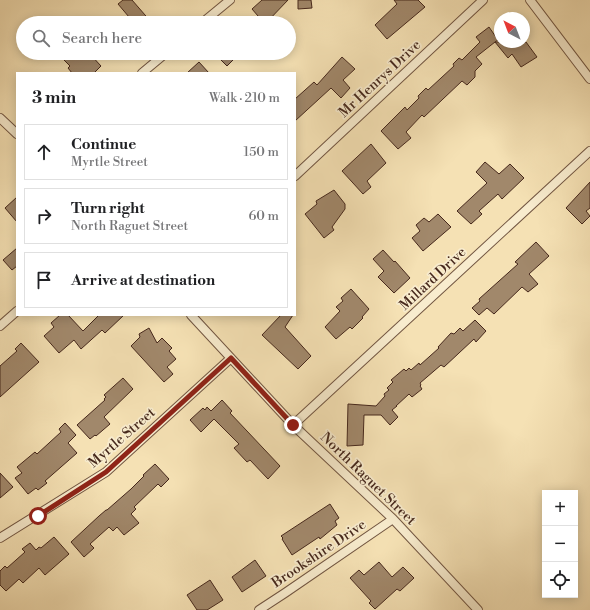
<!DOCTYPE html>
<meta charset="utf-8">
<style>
:root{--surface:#fff;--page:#f2f2f2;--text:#202124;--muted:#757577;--line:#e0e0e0}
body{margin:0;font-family:"Libre Bodoni",serif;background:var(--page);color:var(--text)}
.controls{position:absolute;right:12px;bottom:12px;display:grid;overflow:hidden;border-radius:0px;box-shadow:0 2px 10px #0003}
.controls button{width:36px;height:36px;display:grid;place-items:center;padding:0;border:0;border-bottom:1px solid var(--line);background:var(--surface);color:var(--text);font:20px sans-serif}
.compass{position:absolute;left:494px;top:12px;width:36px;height:36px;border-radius:50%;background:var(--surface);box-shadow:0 2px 10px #0003;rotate:318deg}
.stop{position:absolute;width:12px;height:12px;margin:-9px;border:3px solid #8f2418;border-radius:50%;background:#fff}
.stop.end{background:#8f2418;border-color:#fff;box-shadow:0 1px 4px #0008}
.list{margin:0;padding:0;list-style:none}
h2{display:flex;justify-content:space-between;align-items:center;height:52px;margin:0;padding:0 16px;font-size:17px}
h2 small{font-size:13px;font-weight:400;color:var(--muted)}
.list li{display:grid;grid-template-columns:26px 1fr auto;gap:12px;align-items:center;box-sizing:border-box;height:56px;margin:0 8px 8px;padding:0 8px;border:1px solid var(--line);border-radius:0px}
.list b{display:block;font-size:15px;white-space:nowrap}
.list p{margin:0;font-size:13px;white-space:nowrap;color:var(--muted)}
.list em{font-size:13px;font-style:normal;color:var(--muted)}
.icon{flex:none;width:22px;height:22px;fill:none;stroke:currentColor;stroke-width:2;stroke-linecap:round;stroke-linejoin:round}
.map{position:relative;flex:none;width:590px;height:610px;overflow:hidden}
.search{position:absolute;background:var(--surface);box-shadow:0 2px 10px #0003;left:16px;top:16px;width:280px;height:44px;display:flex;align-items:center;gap:10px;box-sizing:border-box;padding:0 14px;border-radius:22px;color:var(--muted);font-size:15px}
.panel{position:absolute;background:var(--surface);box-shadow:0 2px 10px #0003;left:16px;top:72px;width:280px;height:244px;border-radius:0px}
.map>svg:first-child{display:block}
.building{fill:#a1886b;stroke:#46281c}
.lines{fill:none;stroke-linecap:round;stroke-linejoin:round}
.street-casing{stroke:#725642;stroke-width:10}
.street{stroke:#f8ecce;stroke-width:8}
.route{stroke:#8f2418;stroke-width:5}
.labels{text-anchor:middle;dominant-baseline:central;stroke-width:3.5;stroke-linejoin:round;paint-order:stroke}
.street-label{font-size:14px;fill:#46281c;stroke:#f8ecce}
</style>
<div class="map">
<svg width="590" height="610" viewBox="0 0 590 610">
<rect width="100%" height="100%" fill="#f5e1b4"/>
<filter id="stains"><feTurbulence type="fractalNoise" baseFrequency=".005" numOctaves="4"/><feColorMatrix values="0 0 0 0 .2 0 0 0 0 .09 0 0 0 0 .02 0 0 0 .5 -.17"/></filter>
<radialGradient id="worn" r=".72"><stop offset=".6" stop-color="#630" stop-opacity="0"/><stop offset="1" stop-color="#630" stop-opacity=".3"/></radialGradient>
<path class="building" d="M 123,0 L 132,0 L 152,23 L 122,23 L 129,17 L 118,4 Z
M 262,0 L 288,0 L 266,23 L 264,23 L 252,9 Z
M 298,0 L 311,0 L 312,8 L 298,9 Z
M 394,0 L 418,0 L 425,7 L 387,39 L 375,25 L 397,4 Z
M 489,27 L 498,40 L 495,42 L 526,42 L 537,57 L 521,67 L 512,54 L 508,58 L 495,42 L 476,57 L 482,64 L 475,71 L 475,77 L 467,85 L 462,81 L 424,117 L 422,115 L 406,132 L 411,138 L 398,149 L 381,131 L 405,107 L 407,110 L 419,98 L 418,96 L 426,88 L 428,90 L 454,66 L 453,64 L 459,58 L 462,60 L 480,42 L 476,37 Z
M 57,53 L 89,53 L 101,66 L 94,73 L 72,73 L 68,68 L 70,66 Z
M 214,53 L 240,53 L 227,66 Z
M 342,57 L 355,69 L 343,80 L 350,88 L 341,98 L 331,88 L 295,121 L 295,99 L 314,82 L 317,85 Z
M 199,62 L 209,73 L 187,73 Z
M 371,144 L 386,163 L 367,181 L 371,187 L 363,194 L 342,171 Z
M 485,162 L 499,174 L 510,164 L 524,178 L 502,199 L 498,194 L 479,211 L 482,214 L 471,224 L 457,211 L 487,183 L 476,172 Z
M 590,182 L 590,208 L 586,211 L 590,216 L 582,224 L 566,208 Z
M 334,190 L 345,204 L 345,209 L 332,227 L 334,230 L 324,238 L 305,214 L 317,204 L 316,201 Z
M 17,197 L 17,222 L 5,208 Z
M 438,214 L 451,227 L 423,251 L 412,238 L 420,231 L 416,225 L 424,218 L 429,222 Z
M 536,242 L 549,256 L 529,274 L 538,284 L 528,292 L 522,287 L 494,314 L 487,308 L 479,315 L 472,308 L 480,301 L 479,299 L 518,264 L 515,262 Z
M 17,248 L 17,266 L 12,270 L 3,260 Z
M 383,250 L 394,262 L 395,261 L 410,278 L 394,293 L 378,277 L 384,271 L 373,259 Z
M 351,289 L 369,309 L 362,317 L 363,318 L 352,329 L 350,327 L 336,339 L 325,327 L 340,311 L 336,307 L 343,301 L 341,298 Z
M 60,315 L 68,315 L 83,331 L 99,315 L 124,315 L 105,333 L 102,330 L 81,349 L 74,340 L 59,353 L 44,336 L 54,327 L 51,323 Z
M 281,315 L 293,315 L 285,327 L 311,356 L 298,369 L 262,335 Z
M 475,320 L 486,331 L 476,342 L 474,339 L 444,367 L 441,365 L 420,383 L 421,385 L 420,386 L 422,389 L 412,397 L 409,394 L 396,406 L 397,406 L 392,410 L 398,417 L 390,425 L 381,415 L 364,415 L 363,445 L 347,446 L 348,404 L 376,406 L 385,396 L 384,394 L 389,390 L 387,388 L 393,382 L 391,380 L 404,369 L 406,371 L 409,368 L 411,370 L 419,363 L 420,365 L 439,348 L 438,347 L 451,333 L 454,334 L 460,328 L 463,331 Z
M 149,328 L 157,343 L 162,338 L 172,348 L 169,351 L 176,359 L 167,367 L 173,374 L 164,382 L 131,346 L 140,337 L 139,334 Z
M 21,343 L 39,362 L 0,397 L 0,366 L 17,351 L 15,349 Z
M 123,378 L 133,389 L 104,417 L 110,424 L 96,436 L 95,435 L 90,439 L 77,425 L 105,400 L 104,399 L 106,397 L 104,395 Z
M 222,400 L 232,411 L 230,413 L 280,466 L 268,479 L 250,460 L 247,462 L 234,448 L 239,444 L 214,419 L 201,432 L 190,420 L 203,408 L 205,410 L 207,407 L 211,411 Z
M 65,423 L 76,435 L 68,443 L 77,453 L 45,481 L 47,483 L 38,490 L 36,488 L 28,494 L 15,478 L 22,473 L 17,467 L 35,452 L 37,454 L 61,432 L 59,429 Z
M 155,464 L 169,479 L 161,487 L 158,484 L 134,507 L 136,509 L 131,514 L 139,523 L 124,535 L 117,527 L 113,531 L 109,527 L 90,544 L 94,548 L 84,557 L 71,542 L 99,516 L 106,510 L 107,510 L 131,489 L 144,476 L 143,475 Z
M 0,473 L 13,487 L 0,498 Z
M 330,504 L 339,518 L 335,521 L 337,525 L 320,539 L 319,537 L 292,555 L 282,539 L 283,538 L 281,536 Z
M 54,537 L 69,554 L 45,575 L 39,568 L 23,583 L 19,579 L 6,591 L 0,585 L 0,571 L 5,566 L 7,568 L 25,552 L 22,549 L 30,543 L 36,550 L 39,547 L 41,548 Z
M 255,560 L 266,576 L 242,592 L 232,577 Z
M 379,562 L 392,577 L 403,567 L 414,578 L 400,591 L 397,589 L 375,609 L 369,603 L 371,601 L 350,578 L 359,570 L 364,575 Z
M 210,580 L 223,600 L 207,610 L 197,610 L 187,595 Z"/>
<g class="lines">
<g class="street-casing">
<path id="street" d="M 530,0 L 590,79
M 202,23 L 230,0
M 142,73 L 166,53
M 0,118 L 17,134
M 295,176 L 483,0
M 191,315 L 293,425 L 393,519 L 478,610
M 0,326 L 17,311
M 293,425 L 590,151
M 0,538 L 106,472 L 231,358
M 259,610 L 285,593 L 393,519"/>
</g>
<use href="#street" class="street"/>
</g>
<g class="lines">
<path class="route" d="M 38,516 L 106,472 L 231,358 L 293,425"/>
</g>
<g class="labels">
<g class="street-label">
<text transform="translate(380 79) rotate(-43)">Mr Henrys Drive</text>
<text transform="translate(433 279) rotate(-43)">Millard Drive</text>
<text transform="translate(122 438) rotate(-41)">Myrtle Street</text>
<text transform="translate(368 479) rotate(44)">North Raguet Street</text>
<text transform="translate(319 554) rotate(-34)">Brookshire Drive</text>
</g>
</g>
<rect width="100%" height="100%" filter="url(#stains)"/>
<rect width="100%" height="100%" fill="url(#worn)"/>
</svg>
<div class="controls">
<button>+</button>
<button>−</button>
<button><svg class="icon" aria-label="locate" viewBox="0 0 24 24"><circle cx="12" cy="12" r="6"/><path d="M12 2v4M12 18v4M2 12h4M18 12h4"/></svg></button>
</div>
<svg class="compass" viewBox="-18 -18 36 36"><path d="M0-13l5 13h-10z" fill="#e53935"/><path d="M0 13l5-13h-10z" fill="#757577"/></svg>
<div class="stop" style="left:38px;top:516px"></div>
<div class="stop end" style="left:293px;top:425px"></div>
<div class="search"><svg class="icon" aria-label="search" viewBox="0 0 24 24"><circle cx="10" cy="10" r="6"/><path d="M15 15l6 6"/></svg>Search here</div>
<section class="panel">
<h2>3 min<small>Walk · 210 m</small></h2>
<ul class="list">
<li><svg class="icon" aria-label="ahead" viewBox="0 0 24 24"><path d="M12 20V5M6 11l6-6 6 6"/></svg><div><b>Continue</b><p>Myrtle Street</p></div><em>150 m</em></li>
<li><svg class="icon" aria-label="right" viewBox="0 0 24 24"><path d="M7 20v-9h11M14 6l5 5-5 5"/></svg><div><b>Turn right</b><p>North Raguet Street</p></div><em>60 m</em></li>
<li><svg class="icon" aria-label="arrive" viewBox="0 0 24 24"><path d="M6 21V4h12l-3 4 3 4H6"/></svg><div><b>Arrive at destination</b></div></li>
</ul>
</section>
</div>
